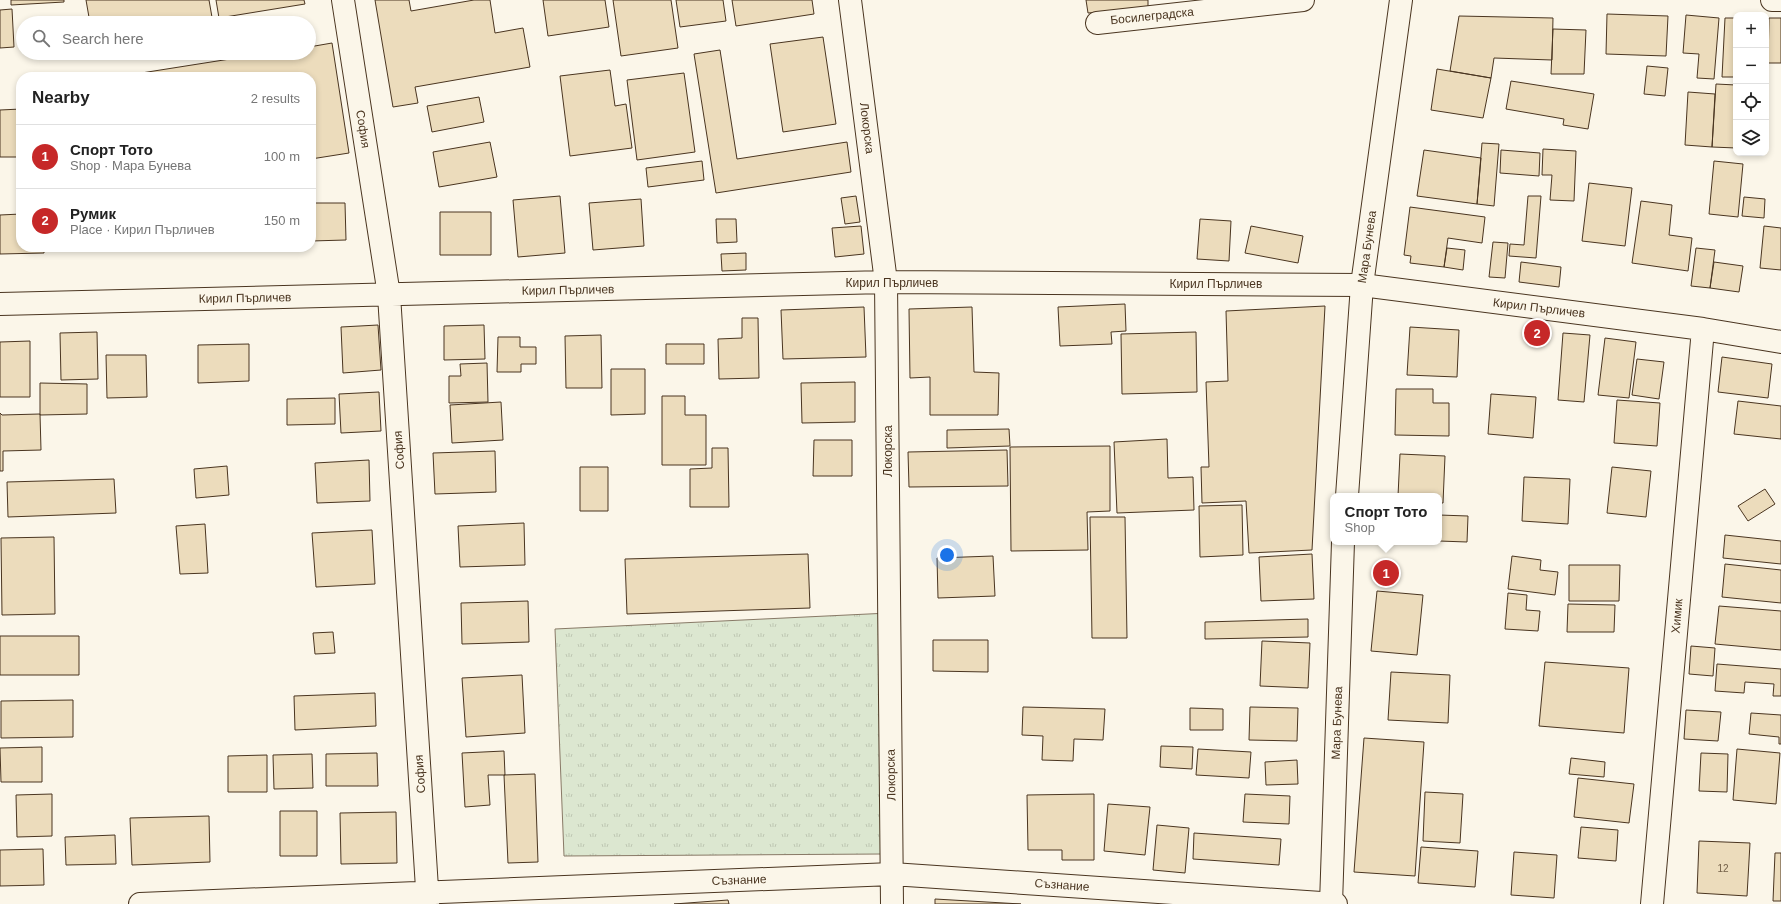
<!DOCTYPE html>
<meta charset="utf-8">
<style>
:root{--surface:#fff;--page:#f2f2f2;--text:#222;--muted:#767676;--line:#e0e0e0;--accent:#c62828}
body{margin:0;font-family:Arial,sans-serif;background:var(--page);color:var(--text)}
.controls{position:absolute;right:12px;top:12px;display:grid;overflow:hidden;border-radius:8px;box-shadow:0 2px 6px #0003}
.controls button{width:36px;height:36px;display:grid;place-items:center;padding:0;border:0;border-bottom:1px solid var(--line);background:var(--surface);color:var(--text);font:20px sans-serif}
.you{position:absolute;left:947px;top:555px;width:14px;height:14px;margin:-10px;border:3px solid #fff;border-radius:50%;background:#1a73e8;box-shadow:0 0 0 6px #1a73e833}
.badge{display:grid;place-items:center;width:26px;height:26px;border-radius:50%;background:var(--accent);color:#fff;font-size:13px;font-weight:700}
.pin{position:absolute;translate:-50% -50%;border:2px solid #fff;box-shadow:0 1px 4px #0006}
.popup{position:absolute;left:1330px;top:493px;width:112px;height:52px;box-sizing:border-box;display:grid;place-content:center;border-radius:8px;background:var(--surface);filter:drop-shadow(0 1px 3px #0005);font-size:13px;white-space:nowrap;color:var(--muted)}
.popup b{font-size:15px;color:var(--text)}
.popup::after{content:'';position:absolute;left:50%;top:100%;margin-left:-8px;border:8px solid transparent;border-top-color:var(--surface)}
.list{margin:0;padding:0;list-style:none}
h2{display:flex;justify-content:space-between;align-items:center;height:52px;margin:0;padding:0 16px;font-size:17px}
h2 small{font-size:13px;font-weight:400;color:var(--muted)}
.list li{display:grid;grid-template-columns:26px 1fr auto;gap:12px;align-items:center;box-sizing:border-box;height:64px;padding:0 16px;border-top:1px solid var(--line)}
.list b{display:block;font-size:15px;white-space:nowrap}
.list p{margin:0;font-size:13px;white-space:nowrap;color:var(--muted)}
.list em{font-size:13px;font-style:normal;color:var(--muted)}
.icon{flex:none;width:22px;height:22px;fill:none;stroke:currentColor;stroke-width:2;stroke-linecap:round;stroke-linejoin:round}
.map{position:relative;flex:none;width:1781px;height:904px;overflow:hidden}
.search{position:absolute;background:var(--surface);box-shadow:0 2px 6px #0003;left:16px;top:16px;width:300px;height:44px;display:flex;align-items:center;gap:10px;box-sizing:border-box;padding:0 14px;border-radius:22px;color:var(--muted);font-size:15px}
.panel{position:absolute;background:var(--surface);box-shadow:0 2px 6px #0003;left:16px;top:72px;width:300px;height:180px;border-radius:16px}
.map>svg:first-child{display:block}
.park{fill:url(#park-tufts);stroke:#887966}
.building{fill:#ecdcbc;stroke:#4a3520}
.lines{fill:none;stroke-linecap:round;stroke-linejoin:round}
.minor-casing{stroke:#4a3520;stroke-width:24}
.tertiary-casing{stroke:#4a3520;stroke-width:24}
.minor{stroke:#fbf6e9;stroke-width:22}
.tertiary{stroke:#fbf6e9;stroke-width:22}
.labels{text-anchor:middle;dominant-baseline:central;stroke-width:3;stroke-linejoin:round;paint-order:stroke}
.number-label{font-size:10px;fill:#725f47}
.street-label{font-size:12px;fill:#4a3520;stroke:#fbf6e9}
</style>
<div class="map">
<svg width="1781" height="904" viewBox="0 0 1781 904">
<defs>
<pattern id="park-tufts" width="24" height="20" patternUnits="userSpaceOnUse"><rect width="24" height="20" fill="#dce7d0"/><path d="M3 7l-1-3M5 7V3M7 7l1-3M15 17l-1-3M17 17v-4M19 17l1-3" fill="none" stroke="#bec7b2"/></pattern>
</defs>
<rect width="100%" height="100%" fill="#fbf6e9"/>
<path class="park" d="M 889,613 L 882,854 L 564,856 L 555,629 Z"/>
<path class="building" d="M 11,0 L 64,0 L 64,2 L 11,5 Z
M 86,0 L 209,0 L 213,23 L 90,23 Z
M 216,0 L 304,0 L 305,4 L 219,18 Z
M 375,0 L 409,0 L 411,11 L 474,0 L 490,0 L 495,33 L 523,28 L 530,67 L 415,87 L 418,103 L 393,107 Z
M 543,0 L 605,0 L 609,27 L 548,36 Z
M 613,0 L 671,0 L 678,48 L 621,56 Z
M 676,0 L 723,0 L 726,21 L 680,27 Z
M 732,0 L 812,0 L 814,14 L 736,26 Z
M 1086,0 L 1148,0 L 1148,8 L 1088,13 Z
M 12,9 L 14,47 L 0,48 L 0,10 Z
M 1607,14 L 1668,16 L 1666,56 L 1606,54 Z
M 1686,15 L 1719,18 L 1714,79 L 1697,78 L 1699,54 L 1683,53 Z
M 1459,16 L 1553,18 L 1552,60 L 1494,58 L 1491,78 L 1450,71 Z
M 1725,18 L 1736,18 L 1736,77 L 1722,77 Z
M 1769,18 L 1781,18 L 1781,63 L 1768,63 Z
M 1553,29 L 1586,30 L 1584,74 L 1551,74 Z
M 823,37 L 836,124 L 783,132 L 770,44 Z
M 332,43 L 349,153 L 311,159 L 311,77 L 116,77 L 268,53 L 309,53 L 309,47 Z
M 720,50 L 737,159 L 847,142 L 851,172 L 716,193 L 694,54 Z
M 1647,66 L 1668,68 L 1665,96 L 1644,94 Z
M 1437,69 L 1491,78 L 1483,118 L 1431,110 Z
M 610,70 L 615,106 L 626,104 L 632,148 L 570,156 L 560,76 Z
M 684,73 L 695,152 L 637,160 L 627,80 Z
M 1511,81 L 1594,94 L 1588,129 L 1563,125 L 1564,119 L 1506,109 Z
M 1716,84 L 1736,85 L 1736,148 L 1712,147 Z
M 1688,92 L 1715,94 L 1712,147 L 1685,145 Z
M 479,97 L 484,122 L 432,132 L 427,106 Z
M 21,109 L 21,157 L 0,157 L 0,110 Z
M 490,142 L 497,177 L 439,187 L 433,152 Z
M 1482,143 L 1499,144 L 1494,206 L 1477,204 Z
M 1543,149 L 1576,151 L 1574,201 L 1550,200 L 1552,175 L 1542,175 Z
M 1424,150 L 1481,158 L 1477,204 L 1417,196 Z
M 1501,150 L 1540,153 L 1539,176 L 1500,173 Z
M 702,161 L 704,180 L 648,187 L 646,168 Z
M 1714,161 L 1743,164 L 1738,217 L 1709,214 Z
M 1589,183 L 1632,188 L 1625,246 L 1582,241 Z
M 560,196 L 565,253 L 518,257 L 513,200 Z
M 856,196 L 860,222 L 845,224 L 841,198 Z
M 1528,196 L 1541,196 L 1536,258 L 1509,256 L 1510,244 L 1524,245 Z
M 1744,197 L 1765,199 L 1764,218 L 1742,216 Z
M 641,199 L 644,246 L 593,250 L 589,203 Z
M 1641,201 L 1672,205 L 1669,235 L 1692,238 L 1688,271 L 1632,263 Z
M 311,203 L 345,203 L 346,240 L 311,241 Z
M 1410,207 L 1485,217 L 1482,243 L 1448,238 L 1444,267 L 1410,263 L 1411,256 L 1404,255 Z
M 440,212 L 491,212 L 491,255 L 440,255 Z
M 21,214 L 21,247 L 44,247 L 44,253 L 0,254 L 0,215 Z
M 716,219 L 736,219 L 737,242 L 717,243 Z
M 1200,219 L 1231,221 L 1229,261 L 1197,259 Z
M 861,226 L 864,254 L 835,257 L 832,228 Z
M 1251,226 L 1303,236 L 1298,263 L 1245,253 Z
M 1764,226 L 1781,228 L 1781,270 L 1760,268 Z
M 1493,242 L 1508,243 L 1505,278 L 1489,277 Z
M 62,247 L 89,247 L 89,249 L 62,250 Z
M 1447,248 L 1465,250 L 1463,270 L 1444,267 Z
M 1696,248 L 1715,250 L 1710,288 L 1691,286 Z
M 746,253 L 746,270 L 722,271 L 721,254 Z
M 1521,262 L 1561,267 L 1559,287 L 1519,282 Z
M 1714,262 L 1743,266 L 1739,292 L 1710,288 Z
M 1125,304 L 1126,331 L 1111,332 L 1112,344 L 1060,346 L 1058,307 Z
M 1325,306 L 1312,550 L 1249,553 L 1246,501 L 1202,503 L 1201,467 L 1209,467 L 1206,382 L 1228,381 L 1226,311 Z
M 864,307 L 866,357 L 783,359 L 781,310 Z
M 972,307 L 974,372 L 999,373 L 998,415 L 930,415 L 930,377 L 910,378 L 909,309 Z
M 742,318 L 758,318 L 759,378 L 719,379 L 718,339 L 742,338 Z
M 378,325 L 381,370 L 343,373 L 341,327 Z
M 484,325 L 485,359 L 444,360 L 444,326 Z
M 1410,327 L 1459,330 L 1457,377 L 1407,375 Z
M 97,332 L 98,379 L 61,380 L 60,333 Z
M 1196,332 L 1197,392 L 1122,394 L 1121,334 Z
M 1563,333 L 1590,335 L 1584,402 L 1558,400 Z
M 601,335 L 602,388 L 566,388 L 565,336 Z
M 498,337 L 520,337 L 520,347 L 536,347 L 536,364 L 521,364 L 521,372 L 497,372 Z
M 1605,338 L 1636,342 L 1629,398 L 1598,395 Z
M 30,341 L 30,397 L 0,397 L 0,342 Z
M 249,344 L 249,381 L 198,383 L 198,345 Z
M 666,344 L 704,344 L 704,364 L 666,364 Z
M 106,355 L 146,355 L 147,397 L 107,398 Z
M 1722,357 L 1772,364 L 1768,398 L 1718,392 Z
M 1637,359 L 1664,362 L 1659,399 L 1632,395 Z
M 487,363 L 488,402 L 449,403 L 449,376 L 461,376 L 460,364 Z
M 611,369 L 645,369 L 645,414 L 611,415 Z
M 855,382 L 855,422 L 802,423 L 801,383 Z
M 40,383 L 87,384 L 87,414 L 40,415 Z
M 1396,389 L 1433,389 L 1433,403 L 1449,403 L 1449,436 L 1395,435 Z
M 379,392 L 381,431 L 341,433 L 339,394 Z
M 1491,394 L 1536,397 L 1533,438 L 1488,434 Z
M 662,396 L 685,396 L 685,415 L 706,415 L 706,465 L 662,465 Z
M 335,398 L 335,424 L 287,425 L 287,399 Z
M 1617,400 L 1660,403 L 1657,446 L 1614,443 Z
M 1738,401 L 1781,406 L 1781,439 L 1734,434 Z
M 501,402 L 503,440 L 452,443 L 450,405 Z
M 0,413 L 2,415 L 40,414 L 41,450 L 3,451 L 3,471 L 0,471 Z
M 1009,429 L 1010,446 L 947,448 L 947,430 Z
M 1167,439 L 1168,478 L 1193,477 L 1194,510 L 1117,513 L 1114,442 Z
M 814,440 L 852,440 L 852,476 L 813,476 Z
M 1110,446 L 1110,511 L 1087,512 L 1088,550 L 1011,551 L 1010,447 Z
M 712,448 L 728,448 L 729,507 L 690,507 L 690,469 L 712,468 Z
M 1007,450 L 1008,486 L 909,487 L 908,452 Z
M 495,451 L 496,492 L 435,494 L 433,453 Z
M 1400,454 L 1445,456 L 1443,503 L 1439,503 L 1439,496 L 1398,496 Z
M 369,460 L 370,501 L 317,503 L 315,463 Z
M 227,466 L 229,495 L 196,498 L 194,469 Z
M 580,467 L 608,467 L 608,511 L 580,511 Z
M 1612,467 L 1651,471 L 1646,517 L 1607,513 Z
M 1524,477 L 1570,479 L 1568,524 L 1522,521 Z
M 114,479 L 116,513 L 8,517 L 7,482 Z
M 1765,489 L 1775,504 L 1748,521 L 1738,506 Z
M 1242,505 L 1243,555 L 1200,557 L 1199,506 Z
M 1439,515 L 1468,516 L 1467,542 L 1439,541 Z
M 1090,517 L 1125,517 L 1127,638 L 1092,638 Z
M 524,523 L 525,565 L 460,567 L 458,526 Z
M 205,524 L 208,573 L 180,574 L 176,526 Z
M 372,530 L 375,584 L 316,587 L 312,533 Z
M 1725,535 L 1781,541 L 1781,564 L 1723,558 Z
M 54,537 L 55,614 L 2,615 L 1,538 Z
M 1368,542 L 1393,542 L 1393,544 Z
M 808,554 L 810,608 L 627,614 L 625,559 Z
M 1312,554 L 1314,599 L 1261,601 L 1259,557 Z
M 993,556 L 995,596 L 938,598 L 937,558 Z
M 1512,556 L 1541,560 L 1540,570 L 1558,572 L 1555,595 L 1508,589 Z
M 1725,564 L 1781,570 L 1781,603 L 1722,597 Z
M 1569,565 L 1620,565 L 1619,601 L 1569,601 Z
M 1377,591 L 1423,595 L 1417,655 L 1371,651 Z
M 1508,593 L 1527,595 L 1526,610 L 1540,611 L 1538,631 L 1505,629 Z
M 528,601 L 529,642 L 462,644 L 461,603 Z
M 1568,604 L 1615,605 L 1614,632 L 1567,632 Z
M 1719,606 L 1781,611 L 1781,650 L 1715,644 Z
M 1308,619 L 1308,637 L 1205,639 L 1205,622 Z
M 333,632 L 335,653 L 315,654 L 313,633 Z
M 0,636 L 79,636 L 79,675 L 0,675 Z
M 933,640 L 988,640 L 988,672 L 933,671 Z
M 1262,641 L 1310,643 L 1308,688 L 1260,686 Z
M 1691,646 L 1715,648 L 1713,676 L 1689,674 Z
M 1545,662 L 1629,668 L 1624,733 L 1539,726 Z
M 1717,664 L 1781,669 L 1781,696 L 1773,696 L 1774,684 L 1745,682 L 1744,693 L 1715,691 Z
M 1391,672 L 1450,675 L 1448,723 L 1388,720 Z
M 522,675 L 525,733 L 466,737 L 462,678 Z
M 375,693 L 376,726 L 295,730 L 294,696 Z
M 73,700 L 73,737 L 1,738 L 1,701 Z
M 1023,707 L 1105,709 L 1103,740 L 1074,739 L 1073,761 L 1042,760 L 1043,736 L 1022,735 Z
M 1250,707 L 1298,708 L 1297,741 L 1249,740 Z
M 1190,708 L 1223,709 L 1223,730 L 1190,730 Z
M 1686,710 L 1721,712 L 1718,741 L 1684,739 Z
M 1751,713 L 1781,715 L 1781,744 L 1779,744 L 1779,737 L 1749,734 Z
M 1364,738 L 1424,742 L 1415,876 L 1354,872 Z
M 1161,746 L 1193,747 L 1192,769 L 1160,767 Z
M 42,747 L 42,782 L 1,782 L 0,748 Z
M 1198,749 L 1251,752 L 1249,778 L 1196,775 Z
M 1737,749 L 1780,753 L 1776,804 L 1733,800 Z
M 504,751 L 505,775 L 488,775 L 490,805 L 465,807 L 462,753 Z
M 377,753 L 378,786 L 326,786 L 326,754 Z
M 1701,753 L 1728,754 L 1727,792 L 1699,791 Z
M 312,754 L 313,788 L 274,789 L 273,755 Z
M 267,755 L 267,792 L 228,792 L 228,756 Z
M 1571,758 L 1605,762 L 1604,777 L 1569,774 Z
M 1297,760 L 1298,784 L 1266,785 L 1265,762 Z
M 535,774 L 538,862 L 508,863 L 504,775 Z
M 1578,778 L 1634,784 L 1629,823 L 1574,817 Z
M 1425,792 L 1463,794 L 1460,843 L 1423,841 Z
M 52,794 L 52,836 L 17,837 L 16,795 Z
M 1094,794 L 1094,860 L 1062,860 L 1062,850 L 1028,850 L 1027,795 Z
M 1245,794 L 1290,796 L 1289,824 L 1243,822 Z
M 1108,804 L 1150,807 L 1145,855 L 1104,851 Z
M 280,811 L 317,811 L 317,856 L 280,856 Z
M 396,812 L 397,863 L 341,864 L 340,813 Z
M 209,816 L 210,862 L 132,865 L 130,818 Z
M 1157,825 L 1189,828 L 1185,873 L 1153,870 Z
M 1581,827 L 1618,830 L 1616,861 L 1578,858 Z
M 1194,833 L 1281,839 L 1279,865 L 1193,859 Z
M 115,835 L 116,864 L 66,865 L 65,837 Z
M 1699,841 L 1750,843 L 1747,896 L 1697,893 Z
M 1421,847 L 1478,851 L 1475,887 L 1418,883 Z
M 43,849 L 44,885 L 0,886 L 0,850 Z
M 1514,852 L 1557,855 L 1554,898 L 1511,895 Z
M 1775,853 L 1781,853 L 1781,901 L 1773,901 Z
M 935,899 L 1021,904 L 935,904 Z
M 728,900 L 729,904 L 674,904 Z"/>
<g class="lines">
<g class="minor-casing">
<path id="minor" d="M 343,0 L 389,295 L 428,904
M 850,0 L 886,282 L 892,904
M 1772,0 L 1781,0
M 1097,23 L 1303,0
M 0,304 L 886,282 L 1362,285 L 1703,329 L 1781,342
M 140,904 L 892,874 L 1336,904
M 1652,904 L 1703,329"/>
</g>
<g class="tertiary-casing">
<path id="tertiary" d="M 1347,496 L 1362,285 L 1401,0
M 1331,904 L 1343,542"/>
</g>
<use href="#minor" class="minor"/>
<use href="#tertiary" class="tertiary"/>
</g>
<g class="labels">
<g class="number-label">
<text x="1723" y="868">12</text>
</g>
<g class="street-label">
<text transform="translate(1152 16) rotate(-6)">Босилеградска</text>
<text transform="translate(867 128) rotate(83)">Локорска</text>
<text transform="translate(363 129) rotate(81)">София</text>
<text transform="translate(1367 247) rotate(-82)">Мара Бунева</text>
<text x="892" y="283">Кирил Пърличев</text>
<text x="1216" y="284">Кирил Пърличев</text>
<text transform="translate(568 290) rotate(-1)">Кирил Пърличев</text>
<text transform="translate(245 298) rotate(-1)">Кирил Пърличев</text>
<text transform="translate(1539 308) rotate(7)">Кирил Пърличев</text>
<text transform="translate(399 450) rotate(-94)">София</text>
<text transform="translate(888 451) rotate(-90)">Локорска</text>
<text transform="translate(1677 616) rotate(-85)">Химик</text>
<text transform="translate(1337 723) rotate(-88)">Мара Бунева</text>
<text transform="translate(420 774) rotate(-94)">София</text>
<text transform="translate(891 775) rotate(-91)">Локорска</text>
<text transform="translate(739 880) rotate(-2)">Съзнание</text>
<text transform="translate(1062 885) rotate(4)">Съзнание</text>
</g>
</g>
</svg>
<div class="controls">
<button>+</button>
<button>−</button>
<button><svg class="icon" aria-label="locate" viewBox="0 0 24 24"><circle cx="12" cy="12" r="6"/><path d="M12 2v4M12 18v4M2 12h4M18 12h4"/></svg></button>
<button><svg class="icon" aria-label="layers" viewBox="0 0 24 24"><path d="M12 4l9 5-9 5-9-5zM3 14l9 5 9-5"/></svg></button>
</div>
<div class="you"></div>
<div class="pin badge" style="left:1386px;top:573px">1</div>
<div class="popup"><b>Спорт Тото</b>Shop</div>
<div class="pin badge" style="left:1537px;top:333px">2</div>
<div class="search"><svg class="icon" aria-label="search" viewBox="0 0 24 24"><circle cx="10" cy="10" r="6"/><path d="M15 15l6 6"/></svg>Search here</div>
<section class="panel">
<h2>Nearby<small>2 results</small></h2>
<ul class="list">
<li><span class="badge">1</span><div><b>Спорт Тото</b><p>Shop · Мара Бунева</p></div><em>100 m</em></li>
<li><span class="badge">2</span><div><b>Румик</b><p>Place · Кирил Пърличев</p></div><em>150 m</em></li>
</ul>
</section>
</div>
